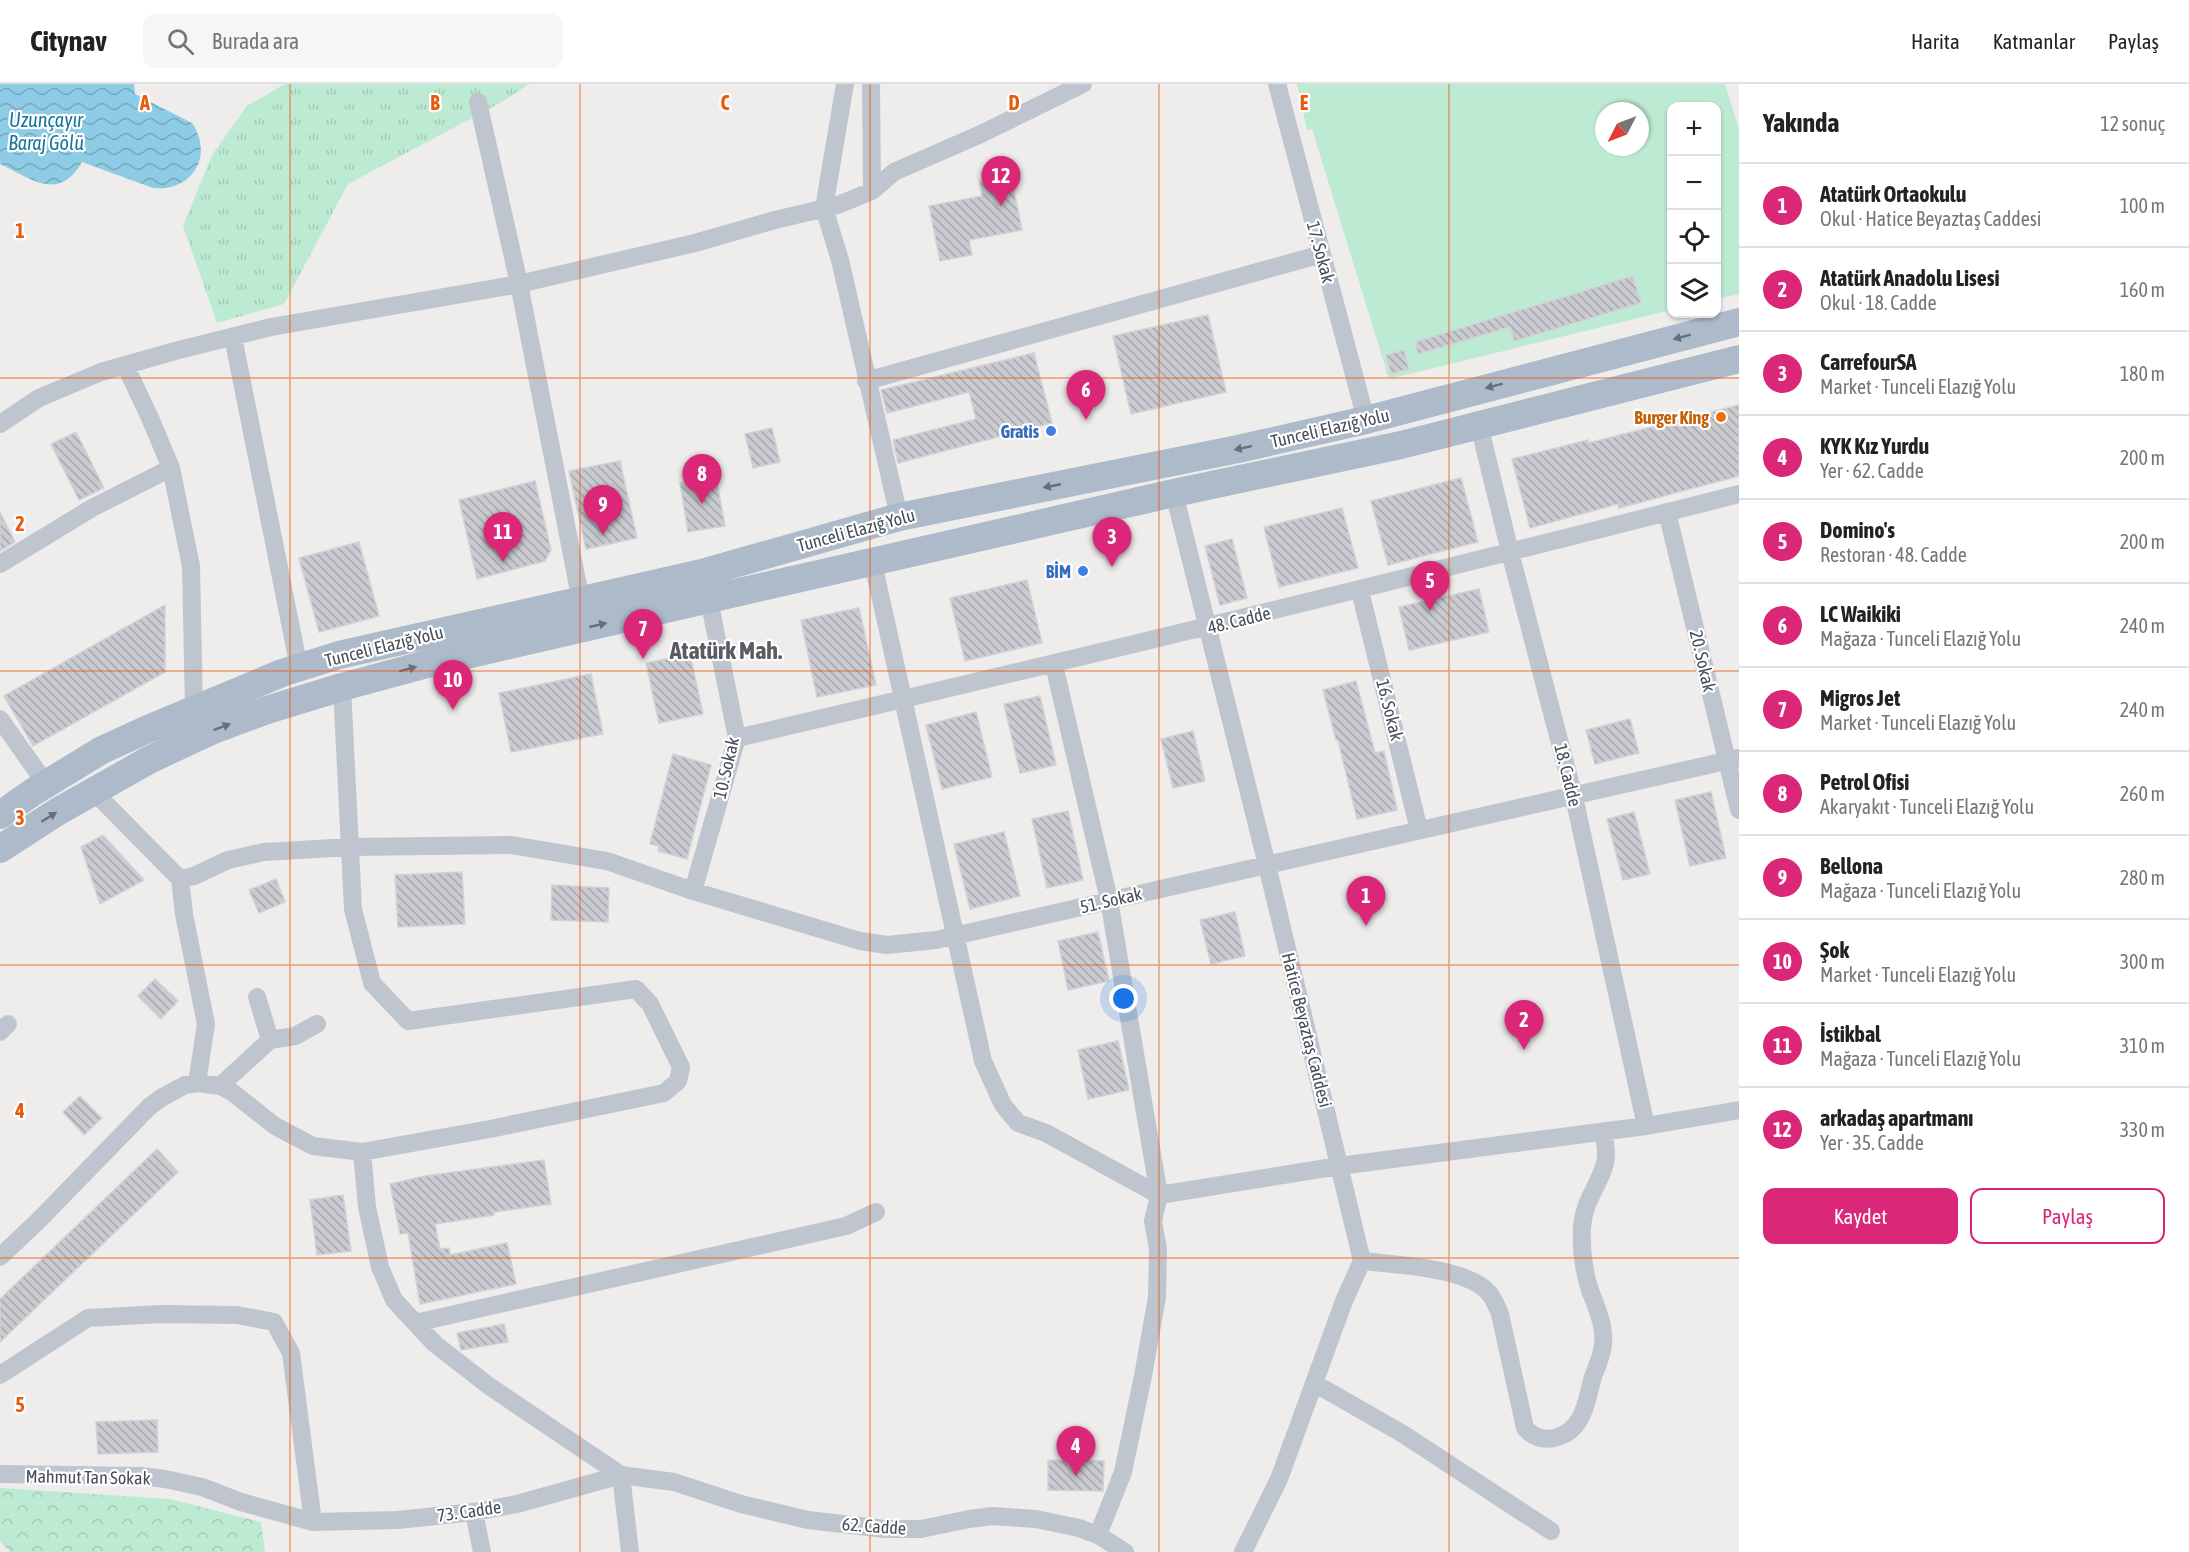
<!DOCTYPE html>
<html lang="tr">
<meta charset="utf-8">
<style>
:root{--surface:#fff;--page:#f6f6f6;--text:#222;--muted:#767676;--line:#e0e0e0;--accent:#db2777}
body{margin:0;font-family:"Asap Condensed",sans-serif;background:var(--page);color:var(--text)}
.controls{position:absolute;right:18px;top:18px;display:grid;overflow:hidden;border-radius:12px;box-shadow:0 2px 4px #0004}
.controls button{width:54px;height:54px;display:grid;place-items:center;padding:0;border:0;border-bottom:2px solid var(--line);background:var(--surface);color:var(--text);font:30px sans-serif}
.compass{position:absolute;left:1595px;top:18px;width:54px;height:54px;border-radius:50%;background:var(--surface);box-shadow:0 2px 4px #0004;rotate:228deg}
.you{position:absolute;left:1124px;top:915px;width:21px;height:21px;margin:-15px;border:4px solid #fff;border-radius:50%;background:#1a73e8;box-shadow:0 0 0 9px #1a73e833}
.badge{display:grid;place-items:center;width:39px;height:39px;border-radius:50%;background:var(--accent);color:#fff;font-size:20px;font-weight:700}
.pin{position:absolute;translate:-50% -50px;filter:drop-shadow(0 2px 3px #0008)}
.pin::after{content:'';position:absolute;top:32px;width:21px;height:18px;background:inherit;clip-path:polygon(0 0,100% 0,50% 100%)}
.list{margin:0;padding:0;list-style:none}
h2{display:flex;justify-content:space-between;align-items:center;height:78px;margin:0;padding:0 24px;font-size:26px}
h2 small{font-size:20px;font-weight:400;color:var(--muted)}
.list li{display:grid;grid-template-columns:39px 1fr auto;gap:18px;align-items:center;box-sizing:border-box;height:84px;padding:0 24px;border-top:2px solid var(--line)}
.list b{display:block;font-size:22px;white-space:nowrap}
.list p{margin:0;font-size:20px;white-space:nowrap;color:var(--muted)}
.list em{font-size:20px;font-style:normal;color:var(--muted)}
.actions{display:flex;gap:12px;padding:18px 24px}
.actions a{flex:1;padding:14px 0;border:2px solid var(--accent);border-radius:12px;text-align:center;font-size:21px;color:var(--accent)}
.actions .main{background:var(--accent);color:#fff}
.icon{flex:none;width:33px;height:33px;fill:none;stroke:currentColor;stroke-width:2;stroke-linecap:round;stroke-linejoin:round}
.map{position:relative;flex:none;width:1739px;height:1468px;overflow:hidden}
header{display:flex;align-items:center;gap:36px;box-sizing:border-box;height:84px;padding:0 30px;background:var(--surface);border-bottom:2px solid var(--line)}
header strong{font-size:28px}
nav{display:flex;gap:33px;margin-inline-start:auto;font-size:21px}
.search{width:420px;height:54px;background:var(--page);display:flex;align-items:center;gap:15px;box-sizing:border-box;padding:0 21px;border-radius:12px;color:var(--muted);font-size:22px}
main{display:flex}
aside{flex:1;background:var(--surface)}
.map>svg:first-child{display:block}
.grass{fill:#bdead2;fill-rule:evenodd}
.forest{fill:url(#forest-crowns)}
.park{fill:url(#park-tufts)}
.water{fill:url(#water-waves)}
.building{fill:url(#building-back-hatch);stroke:#d0d2d7;stroke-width:1.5}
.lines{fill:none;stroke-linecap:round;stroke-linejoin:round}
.minor{stroke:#bec5ce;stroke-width:18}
.primary{stroke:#adbaca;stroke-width:28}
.oneway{fill:#656e7a}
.grid{fill:none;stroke:#e8590c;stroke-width:1.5;stroke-opacity:0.55}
.food-dot{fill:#e8710a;stroke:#fff;stroke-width:2}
.shop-dot{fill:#3f7fe0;stroke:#fff;stroke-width:2}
.labels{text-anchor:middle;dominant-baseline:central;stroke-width:4.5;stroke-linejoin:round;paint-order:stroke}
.street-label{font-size:18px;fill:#464e58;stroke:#fff}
.food-label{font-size:18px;font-weight:bold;fill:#c56008;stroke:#fff;text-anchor:end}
.shop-label{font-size:18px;font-weight:bold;fill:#366cbe;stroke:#fff;text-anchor:end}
.water-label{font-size:20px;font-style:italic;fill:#16769b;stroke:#fff}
.district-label{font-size:24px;font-weight:bold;fill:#595c61;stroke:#fff}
.grid-label{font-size:20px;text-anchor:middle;font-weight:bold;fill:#e8590c;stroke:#fff;stroke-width:4.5;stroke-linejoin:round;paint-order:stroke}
</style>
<header>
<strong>Citynav</strong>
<div class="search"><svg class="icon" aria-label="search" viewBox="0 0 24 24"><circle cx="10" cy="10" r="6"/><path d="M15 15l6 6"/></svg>Burada ara</div>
<nav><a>Harita</a><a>Katmanlar</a><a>Paylaş</a></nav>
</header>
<main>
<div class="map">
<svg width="1739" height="1468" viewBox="0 0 1739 1468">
<defs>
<pattern id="forest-crowns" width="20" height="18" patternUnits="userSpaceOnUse" patternTransform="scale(1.5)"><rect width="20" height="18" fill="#bdead2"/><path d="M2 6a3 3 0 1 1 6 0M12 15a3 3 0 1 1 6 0" fill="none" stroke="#a4cab6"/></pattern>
<pattern id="park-tufts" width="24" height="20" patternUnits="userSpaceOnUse" patternTransform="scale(1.5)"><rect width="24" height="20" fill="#bdead2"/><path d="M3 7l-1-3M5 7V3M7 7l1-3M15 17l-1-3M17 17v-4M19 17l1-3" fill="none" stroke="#a4cab6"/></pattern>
<pattern id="water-waves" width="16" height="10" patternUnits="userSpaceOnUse" patternTransform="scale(1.5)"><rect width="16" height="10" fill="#8dcce4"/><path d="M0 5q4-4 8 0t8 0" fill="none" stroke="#75a8bc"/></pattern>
<pattern id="building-back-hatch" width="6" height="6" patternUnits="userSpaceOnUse" patternTransform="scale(1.5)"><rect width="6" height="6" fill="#cacbd1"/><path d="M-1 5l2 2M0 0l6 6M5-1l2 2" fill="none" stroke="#a6a7ac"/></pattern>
</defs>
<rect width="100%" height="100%" fill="#efecec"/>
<path class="grass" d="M 1297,0 L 1725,0 L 1739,45 L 1739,210 L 1717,215 L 1716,22 L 1672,22 L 1671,226 L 1389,295 L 1312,45 L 1307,46 ZM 1604,27 L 1640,27 L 1640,63 L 1604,63 Z"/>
<path class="forest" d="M 0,1404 L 170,1415 L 261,1438 L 265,1468 L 10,1468 L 0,1457 Z"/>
<path class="park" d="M 285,0 L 529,0 L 502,18 L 348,100 L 284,220 L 217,239 L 183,142 L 212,71 L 247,22 Z"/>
<path class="water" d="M 0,0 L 134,0 L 135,10 L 192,39 C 214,71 193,108 153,104 L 82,78 C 59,119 30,94 0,80 Z"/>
<path class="building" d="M 1011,91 L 1022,146 L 969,156 L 972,171 L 940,177 L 929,122 L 982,112 L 980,97 Z
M 1633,192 L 1641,219 L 1514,257 L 1510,243 L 1418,270 L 1415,258 Z
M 1208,231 L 1226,308 L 1131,330 L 1113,252 Z
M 1404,266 L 1409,285 L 1391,290 L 1386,271 Z
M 1034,269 L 1052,339 L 898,379 L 893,356 L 976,335 L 969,308 L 887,329 L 881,306 Z
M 1739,321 L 1739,392 L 1619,424 L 1618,420 L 1530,444 L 1512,375 L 1588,356 L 1588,359 Z
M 772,344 L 780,378 L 753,384 L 745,350 Z
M 76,348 L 104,404 L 79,416 L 51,360 Z
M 620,377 L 637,454 L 586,465 L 569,387 Z
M 716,393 L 725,442 L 688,448 L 680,399 Z
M 1461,394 L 1478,458 L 1388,481 L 1371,417 Z
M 535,397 L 551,466 L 545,477 L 477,495 L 459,416 Z
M 1342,424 L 1358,484 L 1279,503 L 1264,443 Z
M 0,428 L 15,458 L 0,467 Z
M 1232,455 L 1247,514 L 1220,521 L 1205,462 Z
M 359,458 L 379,532 L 319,548 L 299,474 Z
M 1027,496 L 1042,559 L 965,577 L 950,514 Z
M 1479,505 L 1489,548 L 1409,566 L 1399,523 Z
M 165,521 L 165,588 L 33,662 L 4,612 Z
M 859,524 L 876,601 L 817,613 L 801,536 Z
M 690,570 L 703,630 L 659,639 L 646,579 Z
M 591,590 L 603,650 L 511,668 L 499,609 Z
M 1356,597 L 1375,669 L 1384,667 L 1397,726 L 1357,735 L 1338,656 L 1336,656 L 1323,606 Z
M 1040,612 L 1056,681 L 1020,689 L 1004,620 Z
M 976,628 L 992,693 L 942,705 L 926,641 Z
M 1630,635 L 1639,669 L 1595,680 L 1586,646 Z
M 1193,647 L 1205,697 L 1173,704 L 1161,655 Z
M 673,670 L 711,681 L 687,775 L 658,767 L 659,762 L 650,760 Z
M 1711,708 L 1726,774 L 1690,782 L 1675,716 Z
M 1068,727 L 1083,796 L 1047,804 L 1032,735 Z
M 1634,728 L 1650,790 L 1623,796 L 1607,735 Z
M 1004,748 L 1020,812 L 970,825 L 954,760 Z
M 103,751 L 144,796 L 100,820 L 81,763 Z
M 462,788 L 465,840 L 398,843 L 395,791 Z
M 276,795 L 285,818 L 259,829 L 249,806 Z
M 552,801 L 609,804 L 608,838 L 551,836 Z
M 1235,828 L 1245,872 L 1211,880 L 1200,836 Z
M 1098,848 L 1109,897 L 1068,906 L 1058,857 Z
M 155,895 L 178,917 L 161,935 L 138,912 Z
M 1118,957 L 1129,1006 L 1088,1015 L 1078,966 Z
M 80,1012 L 102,1034 L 84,1051 L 63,1028 Z
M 157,1065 L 178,1088 L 0,1258 L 0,1215 Z
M 544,1076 L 551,1120 L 494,1128 L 494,1131 L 435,1140 L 440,1165 L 449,1164 L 450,1171 L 507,1159 L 516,1200 L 420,1220 L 408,1149 L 400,1150 L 390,1100 L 425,1092 Z
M 343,1111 L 351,1167 L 317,1171 L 310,1116 Z
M 504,1240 L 508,1258 L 461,1266 L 457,1249 Z
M 157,1336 L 158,1368 L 98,1370 L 96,1338 Z
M 1048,1376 L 1104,1377 L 1103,1407 L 1048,1406 Z"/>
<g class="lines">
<path class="minor" d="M 845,0 L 824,124 L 840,176 L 899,433
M 871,0 L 872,107
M 1277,0 L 1366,336
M 478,18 L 519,200 L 581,517
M 233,253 L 299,584
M 125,281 L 150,334 L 171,384 L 191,482 L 194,626
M 866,297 L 1322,170
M 0,340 L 39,314 L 101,288 L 175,267 L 271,243 L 519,200 L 695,159 L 775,136 L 838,121 L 872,107 L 894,88 L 981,50 L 1083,0
M 1479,341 L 1510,468 L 1574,713 L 1646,1042
M 1174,409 L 1267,781 L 1362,1177 L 1344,1217 L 1279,1395 L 1243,1468
M 1667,428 L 1739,726
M 873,479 L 983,977 L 1003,1021 L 1018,1039 L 1046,1049 L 1159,1111 L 1339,1082 L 1646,1042 L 1739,1026
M 0,480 L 92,424 L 171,384
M 1360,507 L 1419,746
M 1054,581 L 1109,816 L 1159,1111 L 1153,1137 L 1158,1165 L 1157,1213 L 1143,1292 L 1123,1388 L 1098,1451
M 0,635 L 46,700
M 737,654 C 1072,576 1406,495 1739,410
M 93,707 L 180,795 L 184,830 L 206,940 L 197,999
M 180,795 L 194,792 L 228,776 L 264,768 L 351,763 L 512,761 L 607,777 L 693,807 L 860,857 L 887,861 L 936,856 L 1739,674
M 693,807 L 737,654 L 707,506
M 257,913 L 270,956
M 0,948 L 8,940
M 220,1002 L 270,956 L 295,952 L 317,940
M 362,1068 L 367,1123 L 380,1183 L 394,1216 L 435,1260 L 489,1302 L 621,1391
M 0,1173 L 38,1137 L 149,1023 L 161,1014 L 185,1001 L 197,999 L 220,1002 L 232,1008 L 275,1042 L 313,1062 L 362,1068 L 490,1045 L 664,1009 L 678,997 L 681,983 L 650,920 L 636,905 L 408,937 L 372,899 L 353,825 L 342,603
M 1362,1177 C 1395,1181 1466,1183 1489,1209 C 1494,1215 1497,1223 1500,1230 L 1525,1344 C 1534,1354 1545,1357 1558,1353 C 1585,1344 1586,1316 1593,1293 C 1598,1279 1605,1265 1603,1249 C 1602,1234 1595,1220 1590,1206 C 1583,1185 1581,1165 1582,1143 C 1584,1115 1599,1103 1605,1079 C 1608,1068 1604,1058 1604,1047
M 415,1239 L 846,1142 L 876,1128
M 0,1291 L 88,1234 L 162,1230 L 237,1231 L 274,1238 L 291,1269 L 313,1438
M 1314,1299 L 1403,1350 L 1551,1447
M 0,1390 L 141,1392 L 165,1395 L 202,1403 L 241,1418 L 313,1438 L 398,1436 L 474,1428 L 517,1420 L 621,1391 L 674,1398 L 741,1420 L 808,1436 L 885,1445 L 921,1445 L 969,1435 L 993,1432 L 1036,1435 L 1079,1444 L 1098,1451 L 1125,1468
M 621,1391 L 630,1468
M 474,1428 L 482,1468"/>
<path class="primary" d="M 0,731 L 33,708 L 102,666 L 148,645 L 282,589 L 339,571 L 702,489 L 899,433 L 1238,365 L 1366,336 L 1739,238
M 0,765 L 57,728 L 149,676 L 213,646 L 267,626 L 342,603 L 427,580 L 709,515 L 1174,409 L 1401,361 L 1739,275"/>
</g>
<defs><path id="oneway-solid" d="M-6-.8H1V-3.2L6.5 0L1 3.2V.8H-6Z" transform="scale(1.5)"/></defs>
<g class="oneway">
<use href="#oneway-solid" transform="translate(1682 253) rotate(165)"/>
<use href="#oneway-solid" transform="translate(1494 302) rotate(165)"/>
<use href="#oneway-solid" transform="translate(1243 364) rotate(168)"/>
<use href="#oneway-solid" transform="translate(1052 402) rotate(169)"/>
<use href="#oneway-solid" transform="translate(598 541) rotate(-13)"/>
<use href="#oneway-solid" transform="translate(408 585) rotate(-15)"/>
<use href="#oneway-solid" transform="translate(222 643) rotate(-21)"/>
<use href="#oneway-solid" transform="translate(49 733) rotate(-32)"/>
</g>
<path class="grid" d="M 290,0 L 290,1468M 580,0 L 580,1468M 870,0 L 870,1468M 1159,0 L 1159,1468M 1449,0 L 1449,1468M 0,294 L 1739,294M 0,587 L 1739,587M 0,881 L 1739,881M 0,1174 L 1739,1174"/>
<circle class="food-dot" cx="1721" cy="333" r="6"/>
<g class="shop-dot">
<circle cx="1051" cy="347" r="6"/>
<circle cx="1083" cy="487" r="6"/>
</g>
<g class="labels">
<g class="street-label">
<text transform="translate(1321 168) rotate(75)">17. Sokak</text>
<text transform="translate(1330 344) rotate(-13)">Tunceli Elazığ Yolu</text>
<text transform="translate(856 446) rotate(-15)">Tunceli Elazığ Yolu</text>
<text transform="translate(1239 536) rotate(-14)">48. Cadde</text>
<text transform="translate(384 562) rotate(-14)">Tunceli Elazığ Yolu</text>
<text transform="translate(1703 577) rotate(77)">20. Sokak</text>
<text transform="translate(1390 626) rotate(76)">16. Sokak</text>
<text transform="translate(726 684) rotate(-77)">10. Sokak</text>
<text transform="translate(1568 691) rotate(76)">18. Cadde</text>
<text transform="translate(1111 816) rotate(-13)">51. Sokak</text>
<text transform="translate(1307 946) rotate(76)">Hatice Beyaztaş Caddesi</text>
<text transform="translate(88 1393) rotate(1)">Mahmut Tan Sokak</text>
<text transform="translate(469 1427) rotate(-8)">73. Cadde</text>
<text transform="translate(874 1442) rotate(4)">62. Cadde</text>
</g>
<g class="food-label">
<text x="1709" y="333">Burger King</text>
</g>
<g class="shop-label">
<text x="1039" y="347">Gratis</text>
<text x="1071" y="487">BİM</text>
</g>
<g class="water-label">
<text x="46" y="35">Uzunçayır<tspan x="46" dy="23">Baraj Gölü</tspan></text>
</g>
<g class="district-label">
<text x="726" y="566">Atatürk Mah.</text>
</g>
</g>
<g class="grid-label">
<text x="145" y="26">A</text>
<text x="435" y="26">B</text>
<text x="725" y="26">C</text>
<text x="1014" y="26">D</text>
<text x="1304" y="26">E</text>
<text x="20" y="154">1</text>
<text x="20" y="447">2</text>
<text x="20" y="741">3</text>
<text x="20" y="1034">4</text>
<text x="20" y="1328">5</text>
</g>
</svg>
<div class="controls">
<button>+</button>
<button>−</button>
<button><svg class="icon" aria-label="locate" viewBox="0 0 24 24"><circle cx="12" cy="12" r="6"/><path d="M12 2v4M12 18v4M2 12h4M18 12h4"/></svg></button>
<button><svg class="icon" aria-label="layers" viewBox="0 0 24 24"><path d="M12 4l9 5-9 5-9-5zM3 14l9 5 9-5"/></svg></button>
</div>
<svg class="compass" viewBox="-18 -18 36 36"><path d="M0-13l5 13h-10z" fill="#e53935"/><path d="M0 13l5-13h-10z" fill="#767676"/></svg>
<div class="you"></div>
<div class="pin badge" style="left:1366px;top:842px">1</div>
<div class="pin badge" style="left:1524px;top:966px">2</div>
<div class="pin badge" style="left:1112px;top:483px">3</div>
<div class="pin badge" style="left:1076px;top:1392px">4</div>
<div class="pin badge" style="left:1430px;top:527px">5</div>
<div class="pin badge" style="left:1086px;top:336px">6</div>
<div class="pin badge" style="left:643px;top:575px">7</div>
<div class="pin badge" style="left:702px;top:420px">8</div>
<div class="pin badge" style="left:603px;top:451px">9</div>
<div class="pin badge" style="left:453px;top:626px">10</div>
<div class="pin badge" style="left:503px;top:478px">11</div>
<div class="pin badge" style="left:1001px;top:122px">12</div>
</div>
<aside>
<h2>Yakında<small>12 sonuç</small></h2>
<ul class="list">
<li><span class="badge">1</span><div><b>Atatürk Ortaokulu</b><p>Okul · Hatice Beyaztaş Caddesi</p></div><em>100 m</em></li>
<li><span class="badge">2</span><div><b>Atatürk Anadolu Lisesi</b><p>Okul · 18. Cadde</p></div><em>160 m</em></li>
<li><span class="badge">3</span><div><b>CarrefourSA</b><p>Market · Tunceli Elazığ Yolu</p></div><em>180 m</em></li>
<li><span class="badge">4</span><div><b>KYK Kız Yurdu</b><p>Yer · 62. Cadde</p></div><em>200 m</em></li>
<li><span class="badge">5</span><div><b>Domino's</b><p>Restoran · 48. Cadde</p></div><em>200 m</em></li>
<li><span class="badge">6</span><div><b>LC Waikiki</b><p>Mağaza · Tunceli Elazığ Yolu</p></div><em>240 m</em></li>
<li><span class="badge">7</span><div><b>Migros Jet</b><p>Market · Tunceli Elazığ Yolu</p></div><em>240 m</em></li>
<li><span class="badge">8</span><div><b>Petrol Ofisi</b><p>Akaryakıt · Tunceli Elazığ Yolu</p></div><em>260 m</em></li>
<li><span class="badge">9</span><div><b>Bellona</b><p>Mağaza · Tunceli Elazığ Yolu</p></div><em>280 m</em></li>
<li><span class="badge">10</span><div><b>Şok</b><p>Market · Tunceli Elazığ Yolu</p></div><em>300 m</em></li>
<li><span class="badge">11</span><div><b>İstikbal</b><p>Mağaza · Tunceli Elazığ Yolu</p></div><em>310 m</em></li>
<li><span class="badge">12</span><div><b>arkadaş apartmanı</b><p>Yer · 35. Cadde</p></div><em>330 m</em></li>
</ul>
<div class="actions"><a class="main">Kaydet</a><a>Paylaş</a></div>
</aside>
</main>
